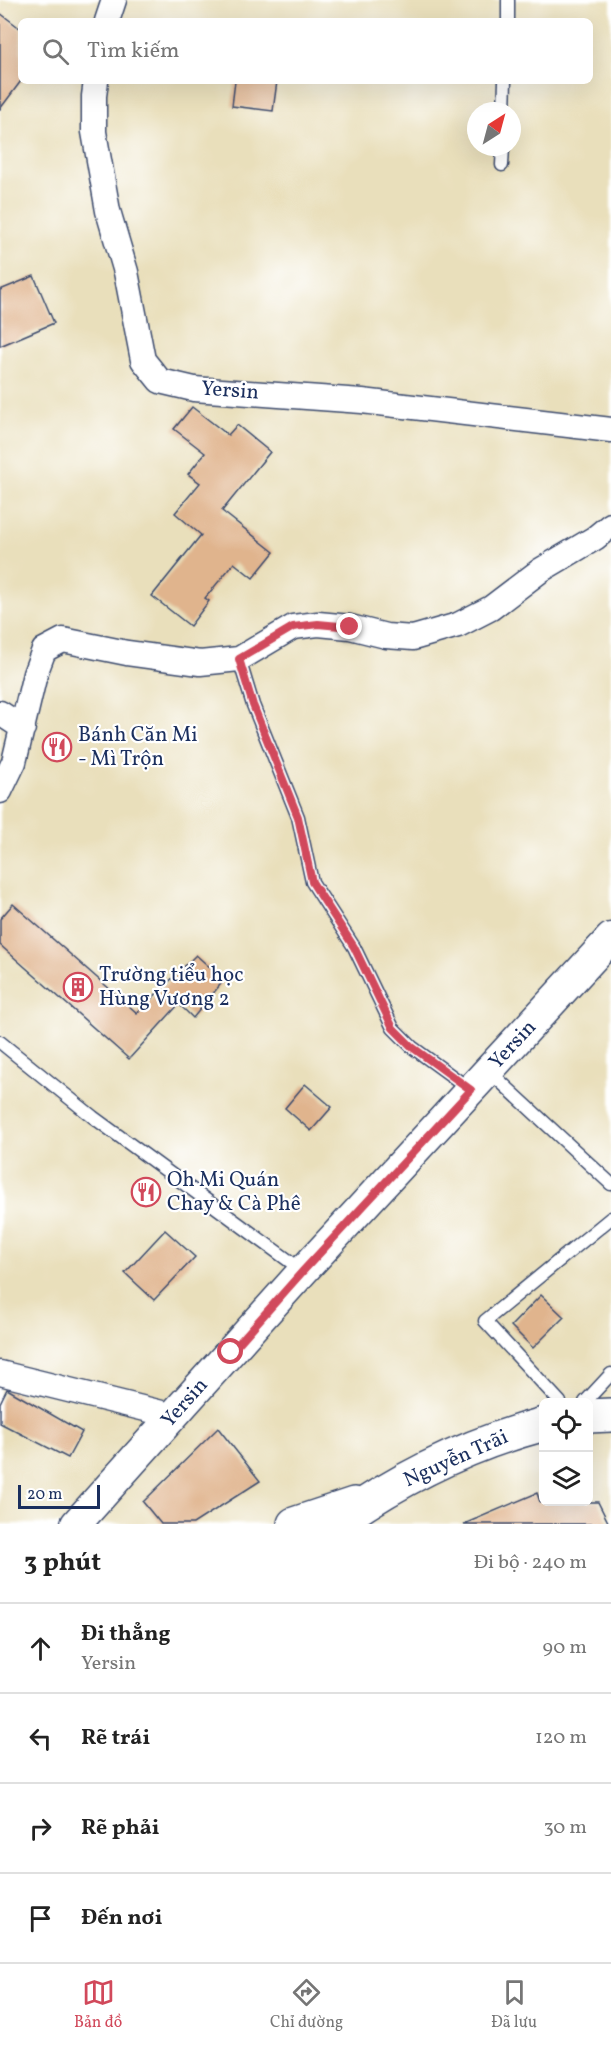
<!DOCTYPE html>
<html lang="vi">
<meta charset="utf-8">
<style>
:root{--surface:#fff;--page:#f6f6f6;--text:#222;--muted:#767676;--line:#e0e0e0;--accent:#d1495b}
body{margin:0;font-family:Vollkorn,serif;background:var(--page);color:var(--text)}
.controls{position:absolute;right:18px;bottom:18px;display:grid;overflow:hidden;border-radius:9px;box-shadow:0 6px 24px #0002}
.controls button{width:54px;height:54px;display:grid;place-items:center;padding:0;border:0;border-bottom:2px solid var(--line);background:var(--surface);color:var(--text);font:30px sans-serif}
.compass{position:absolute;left:467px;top:102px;width:54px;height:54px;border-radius:50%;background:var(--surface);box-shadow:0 6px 24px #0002;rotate:36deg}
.scale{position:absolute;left:18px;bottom:15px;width:82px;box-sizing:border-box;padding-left:6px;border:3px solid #1b2f5e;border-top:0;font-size:16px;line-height:21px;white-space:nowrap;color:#1b2f5e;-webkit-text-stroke:4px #fff;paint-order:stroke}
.stop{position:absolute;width:18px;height:18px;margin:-14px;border:4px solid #d1495b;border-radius:50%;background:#fff}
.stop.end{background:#d1495b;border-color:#fff;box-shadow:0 2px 6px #0008}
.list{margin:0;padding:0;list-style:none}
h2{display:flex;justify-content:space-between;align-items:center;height:78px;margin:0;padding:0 24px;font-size:26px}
h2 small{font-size:20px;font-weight:400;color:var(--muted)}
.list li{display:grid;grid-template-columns:39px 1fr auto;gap:18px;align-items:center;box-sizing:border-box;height:90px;padding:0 24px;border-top:2px solid var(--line)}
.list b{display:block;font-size:22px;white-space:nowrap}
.list p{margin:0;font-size:20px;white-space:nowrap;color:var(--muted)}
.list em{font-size:20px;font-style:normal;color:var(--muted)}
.icon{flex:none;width:33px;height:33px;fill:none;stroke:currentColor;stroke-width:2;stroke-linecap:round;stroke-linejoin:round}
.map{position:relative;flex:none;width:611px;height:1524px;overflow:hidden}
.search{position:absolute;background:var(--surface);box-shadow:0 6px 24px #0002;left:18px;right:18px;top:18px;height:66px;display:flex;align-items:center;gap:15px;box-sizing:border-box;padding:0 21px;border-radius:9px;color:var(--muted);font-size:22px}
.sheet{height:438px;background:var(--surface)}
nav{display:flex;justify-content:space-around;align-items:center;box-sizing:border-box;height:84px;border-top:2px solid var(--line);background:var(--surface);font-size:16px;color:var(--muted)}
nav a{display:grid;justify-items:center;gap:3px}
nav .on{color:var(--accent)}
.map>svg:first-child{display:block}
.building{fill:#e0b48d}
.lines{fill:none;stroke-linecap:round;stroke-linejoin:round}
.service-casing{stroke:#3a496c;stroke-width:15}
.minor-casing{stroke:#3a496c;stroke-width:27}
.tertiary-casing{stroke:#3a496c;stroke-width:33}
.secondary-casing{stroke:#3a496c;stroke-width:36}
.service{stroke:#fff;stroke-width:12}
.minor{stroke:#fff;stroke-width:24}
.tertiary{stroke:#fff;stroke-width:30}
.secondary{stroke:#fff;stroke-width:33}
.route{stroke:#d1495b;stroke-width:8}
.labels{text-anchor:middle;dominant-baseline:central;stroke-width:4.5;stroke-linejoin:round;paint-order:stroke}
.street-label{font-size:21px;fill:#1b2f5e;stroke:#fff}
.poi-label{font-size:21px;fill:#1b2f5e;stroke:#fff;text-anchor:start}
</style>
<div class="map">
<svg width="611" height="1524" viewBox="0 0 611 1524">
<rect width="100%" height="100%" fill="#fff"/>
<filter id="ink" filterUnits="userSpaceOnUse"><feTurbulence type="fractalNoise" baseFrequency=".0167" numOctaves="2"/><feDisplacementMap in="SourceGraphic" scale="12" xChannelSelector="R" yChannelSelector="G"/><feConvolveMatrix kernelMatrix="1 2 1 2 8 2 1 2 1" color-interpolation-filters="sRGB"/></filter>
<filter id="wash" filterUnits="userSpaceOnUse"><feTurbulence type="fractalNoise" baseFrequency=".008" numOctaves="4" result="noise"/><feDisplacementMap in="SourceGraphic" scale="24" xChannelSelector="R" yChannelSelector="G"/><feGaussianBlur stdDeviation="1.35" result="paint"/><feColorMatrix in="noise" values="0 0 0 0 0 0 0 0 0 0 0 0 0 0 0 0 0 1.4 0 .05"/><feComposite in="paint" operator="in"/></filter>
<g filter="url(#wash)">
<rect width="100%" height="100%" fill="#e9dfbb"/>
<g id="blocks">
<path class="building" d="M 0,13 L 21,29 L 21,81 L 0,109 Z
M 235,81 L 277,81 L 273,111 L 232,106 Z
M 34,276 L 54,323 L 0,346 L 0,290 Z
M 192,407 L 228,435 L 237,425 L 270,452 L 222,511 L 274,552 L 253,578 L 234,563 L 205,598 L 209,601 L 190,626 L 152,596 L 201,535 L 175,513 L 200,483 L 188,474 L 205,453 L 174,429 Z
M 13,904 L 137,1013 L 196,955 L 224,980 L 193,1018 L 179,1004 L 129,1059 L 0,945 L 0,919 Z
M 305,1084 L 332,1107 L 311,1131 L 285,1108 Z
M 165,1230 L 195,1257 L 154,1300 L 125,1273 Z
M 541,1295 L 564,1317 L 533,1348 L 511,1326 Z
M 7,1389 L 82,1432 L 68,1458 L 0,1423 L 0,1403 Z
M 218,1428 L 260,1481 L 193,1524 L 161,1524 L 143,1502 Z
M 537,1493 L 540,1502 L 598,1502 L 609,1524 L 464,1524 Z"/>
</g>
</g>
<g filter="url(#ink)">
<use href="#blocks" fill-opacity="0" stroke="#3a496c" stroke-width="1.5"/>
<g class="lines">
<g class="service-casing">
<path id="service" d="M 508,21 L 508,0
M 504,111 L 505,81
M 502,165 L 503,147
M 239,659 L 253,705 L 298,817 L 312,882 L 354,947 L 393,1028 L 412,1047 L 471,1090
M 0,1042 L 93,1117 L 303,1271
M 489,1071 L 611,1184
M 560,1402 L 485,1321 L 611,1218
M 585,1402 L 611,1374"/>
</g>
<g class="minor-casing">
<path id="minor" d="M 107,21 L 114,0
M 96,81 L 94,96 L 94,132 L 108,211 L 126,272 L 143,360 L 160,381 L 194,389 L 362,401 L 611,430
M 0,713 L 23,728
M 0,791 L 14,762 L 35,674 L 44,650 L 63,640 L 127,653 L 200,663 L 239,659 L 293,627 L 318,624 L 350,627 L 386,636 L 413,638 L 458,625 L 491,608 L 541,570 L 595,538 L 611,525
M 0,1373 L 174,1416"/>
</g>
<g class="tertiary-casing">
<path id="tertiary" d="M 76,1524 L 303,1271 L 611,938"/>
</g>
<g class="secondary-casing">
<path id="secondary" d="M 588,1416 L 611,1415
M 294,1524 L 354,1504
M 335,1524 C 397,1480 469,1444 544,1424"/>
</g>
<use href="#service" class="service"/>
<use href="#minor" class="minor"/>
<use href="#tertiary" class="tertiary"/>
<use href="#secondary" class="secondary"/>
</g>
</g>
<g class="lines" filter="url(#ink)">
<path class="route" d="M 231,1352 L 303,1271 L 471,1090 L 412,1047 L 393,1028 L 354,947 L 312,882 L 298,817 L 253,705 L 239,659 L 293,627 L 318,624 L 350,627"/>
</g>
<defs>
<g id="restaurant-ring" transform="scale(1.5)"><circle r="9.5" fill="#fff" stroke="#d1495b" stroke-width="1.5"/><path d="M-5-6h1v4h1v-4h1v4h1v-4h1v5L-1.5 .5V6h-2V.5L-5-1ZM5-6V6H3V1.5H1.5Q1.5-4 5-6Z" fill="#d1495b"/></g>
<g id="building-ring" transform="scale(1.5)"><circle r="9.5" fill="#fff" stroke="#d1495b" stroke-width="1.5"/><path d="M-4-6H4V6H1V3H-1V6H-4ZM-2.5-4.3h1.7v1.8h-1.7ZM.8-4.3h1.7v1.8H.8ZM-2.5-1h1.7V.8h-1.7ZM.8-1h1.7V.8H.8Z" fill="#d1495b"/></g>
</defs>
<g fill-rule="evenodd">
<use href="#restaurant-ring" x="57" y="747"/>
<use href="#building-ring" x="78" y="987"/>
<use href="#restaurant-ring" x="146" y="1192"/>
</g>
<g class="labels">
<g class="street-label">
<text transform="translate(230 391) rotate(4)">Yersin</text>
<text transform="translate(513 1045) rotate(-47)">Yersin</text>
<text transform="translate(185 1403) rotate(-48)">Yersin</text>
<text transform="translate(456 1459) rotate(-24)">Nguyễn Trãi</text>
</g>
<g class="poi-label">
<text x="78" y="735">Bánh Căn Mi<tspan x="78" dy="24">- Mì Trộn</tspan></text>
<text x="99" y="975">Trường tiểu học<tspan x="99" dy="24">Hùng Vương 2</tspan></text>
<text x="167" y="1180">Oh Mi Quán<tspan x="167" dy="24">Chay &amp; Cà Phê</tspan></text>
</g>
</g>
</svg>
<div class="controls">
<button><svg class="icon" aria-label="locate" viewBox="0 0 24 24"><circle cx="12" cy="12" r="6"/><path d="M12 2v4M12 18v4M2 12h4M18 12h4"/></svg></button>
<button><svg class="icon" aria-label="layers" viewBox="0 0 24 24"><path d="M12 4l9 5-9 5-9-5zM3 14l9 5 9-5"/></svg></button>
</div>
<svg class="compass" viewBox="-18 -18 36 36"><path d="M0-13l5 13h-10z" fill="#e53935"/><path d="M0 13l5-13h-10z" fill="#767676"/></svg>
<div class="scale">20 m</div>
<div class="stop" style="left:231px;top:1352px"></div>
<div class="stop end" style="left:350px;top:627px"></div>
<div class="search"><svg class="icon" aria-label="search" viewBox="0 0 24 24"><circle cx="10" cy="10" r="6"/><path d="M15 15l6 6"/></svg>Tìm kiếm</div>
</div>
<section class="sheet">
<h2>3 phút<small>Đi bộ · 240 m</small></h2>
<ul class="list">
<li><svg class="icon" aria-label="ahead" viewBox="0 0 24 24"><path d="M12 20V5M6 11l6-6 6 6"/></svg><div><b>Đi thẳng</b><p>Yersin</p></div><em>90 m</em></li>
<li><svg class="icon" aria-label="left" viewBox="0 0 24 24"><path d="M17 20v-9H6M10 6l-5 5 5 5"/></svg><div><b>Rẽ trái</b></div><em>120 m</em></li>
<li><svg class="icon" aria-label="right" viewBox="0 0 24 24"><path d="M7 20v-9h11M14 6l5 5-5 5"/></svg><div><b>Rẽ phải</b></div><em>30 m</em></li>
<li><svg class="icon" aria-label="arrive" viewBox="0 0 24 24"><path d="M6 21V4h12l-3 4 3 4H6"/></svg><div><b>Đến nơi</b></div></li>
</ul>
</section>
<nav>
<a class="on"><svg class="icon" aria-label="map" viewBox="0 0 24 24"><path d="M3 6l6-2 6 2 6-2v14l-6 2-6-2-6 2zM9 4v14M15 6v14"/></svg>Bản đồ</a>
<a><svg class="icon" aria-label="directions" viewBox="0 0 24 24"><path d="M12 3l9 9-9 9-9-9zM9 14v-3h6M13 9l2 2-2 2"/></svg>Chỉ đường</a>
<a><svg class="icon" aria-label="saved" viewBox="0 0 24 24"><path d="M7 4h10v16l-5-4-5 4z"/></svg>Đã lưu</a>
</nav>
